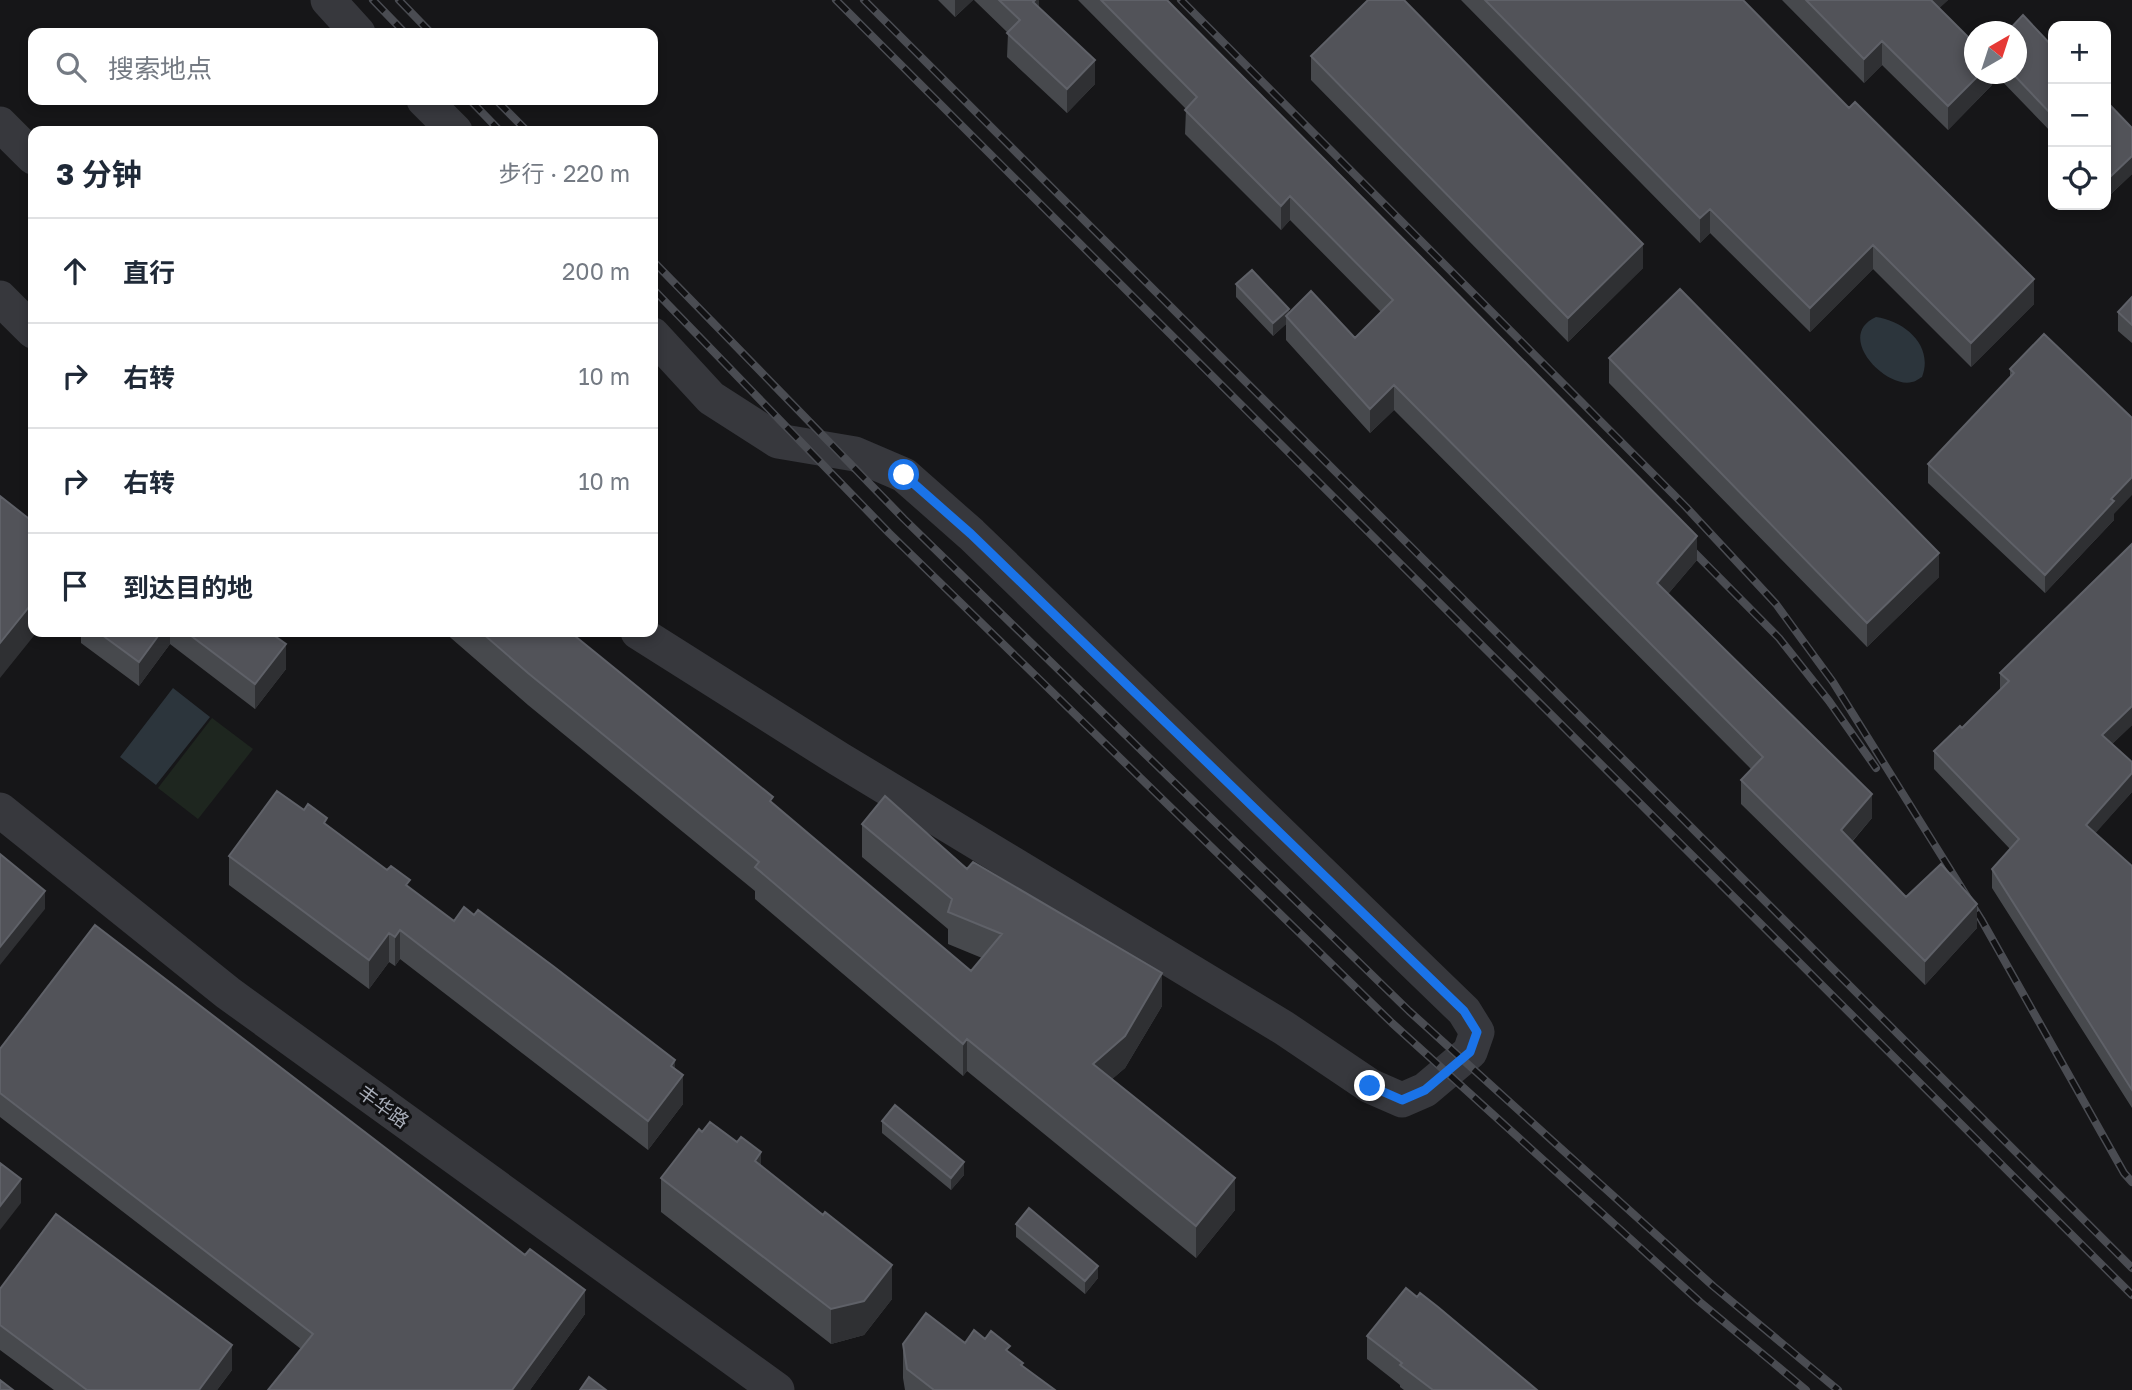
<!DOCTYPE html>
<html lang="zh">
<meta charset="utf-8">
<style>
:root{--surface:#fff;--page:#f2f2f3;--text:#1f2937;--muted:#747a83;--line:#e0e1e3}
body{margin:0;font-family:"Golos Text","Noto Sans SC",sans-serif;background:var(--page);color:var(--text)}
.controls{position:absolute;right:21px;top:21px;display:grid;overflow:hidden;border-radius:14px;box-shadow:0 4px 10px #0003}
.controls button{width:63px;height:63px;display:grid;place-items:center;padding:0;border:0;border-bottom:2px solid var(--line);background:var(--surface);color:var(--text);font:35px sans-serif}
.compass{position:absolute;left:1964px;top:21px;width:63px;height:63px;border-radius:50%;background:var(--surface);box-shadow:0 4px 10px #0003;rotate:39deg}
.stop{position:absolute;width:21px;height:21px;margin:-16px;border:5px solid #1a73e8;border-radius:50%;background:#fff}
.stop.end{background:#1a73e8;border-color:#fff;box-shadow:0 2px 7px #0008}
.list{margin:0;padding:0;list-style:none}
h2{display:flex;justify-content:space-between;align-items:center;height:91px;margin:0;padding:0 28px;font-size:30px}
h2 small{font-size:23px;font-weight:400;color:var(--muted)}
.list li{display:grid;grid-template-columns:46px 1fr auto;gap:21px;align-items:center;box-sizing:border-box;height:105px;padding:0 28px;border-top:2px solid var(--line)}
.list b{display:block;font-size:26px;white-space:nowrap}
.list em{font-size:23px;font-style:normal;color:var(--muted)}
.icon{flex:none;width:38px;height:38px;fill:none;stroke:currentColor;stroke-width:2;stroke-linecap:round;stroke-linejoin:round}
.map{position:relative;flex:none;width:2132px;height:1390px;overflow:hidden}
.search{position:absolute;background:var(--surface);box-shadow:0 4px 10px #0003;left:28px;top:28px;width:630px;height:77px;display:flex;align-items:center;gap:18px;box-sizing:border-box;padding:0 24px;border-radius:14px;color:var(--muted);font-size:26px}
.panel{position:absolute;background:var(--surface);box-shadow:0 4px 10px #0003;left:28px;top:126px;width:630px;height:511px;border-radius:14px}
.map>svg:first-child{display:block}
.green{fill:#1e261f}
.water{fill:#2c353c}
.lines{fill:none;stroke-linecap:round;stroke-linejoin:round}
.minor{stroke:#37383d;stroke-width:35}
.rail-casing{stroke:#4a4c52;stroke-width:8}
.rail{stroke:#111113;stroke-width:5;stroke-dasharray:16;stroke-linecap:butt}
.wall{fill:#47494d}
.shaded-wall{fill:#2f3033}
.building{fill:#525359;stroke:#5f6168;stroke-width:2}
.route{stroke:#1a73e8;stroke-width:9}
.labels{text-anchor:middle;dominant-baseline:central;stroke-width:6;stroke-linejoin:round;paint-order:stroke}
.street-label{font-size:19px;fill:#a8adb8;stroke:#111113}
</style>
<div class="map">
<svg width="2132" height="1390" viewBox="0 0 2132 1390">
<rect width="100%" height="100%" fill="#161618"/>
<path class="green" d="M 212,718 L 253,749 L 198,819 L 158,788 Z"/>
<path class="water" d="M 1876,317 C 1905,321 1934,346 1922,377 C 1918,379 1915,382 1912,382 C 1886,389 1834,336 1876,317 Z
M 173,688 L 210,717 L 156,785 L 120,757 Z"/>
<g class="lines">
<path class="minor" d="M 328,0 L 358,33
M 424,100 L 455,131
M 0,124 L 33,157
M 0,298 L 33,331
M 638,632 L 839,759 L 1284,1028 L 1370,1086 L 1402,1100 L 1425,1090 L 1470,1052 L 1477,1032 L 1464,1011 L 971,534 L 904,475 L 855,454 L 778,441 L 711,398 L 653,335
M 0,810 L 228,993 L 777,1390"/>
<g class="rail-casing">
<path id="rail" d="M 373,0 L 405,33
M 399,0 L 431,33
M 836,0 L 2132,1295
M 864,0 L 2132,1268
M 1181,0 L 1686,507 L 1776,604 L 1833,682 L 1981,919 L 2124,1173 L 2132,1182
M 470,100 L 500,131
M 496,100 L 527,131
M 653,261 L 904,519 L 1409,1011 L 1713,1286 L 1838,1390
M 653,289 L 889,533 L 1392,1023 L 1700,1302 L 1806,1390
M 1684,542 L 1779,638 L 1829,701 L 1876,768"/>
</g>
<use href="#rail" class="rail"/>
</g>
<path class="wall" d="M 938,0 L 973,0 L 955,17 Z
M 974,0 L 1039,0 L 1039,8 L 1095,84 L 1067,113 L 1007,57 L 1008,33 Z
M 1078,0 L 1167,0 L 1697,560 L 1668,594 L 1872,818 L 1852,842 L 1906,897 L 1977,928 L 1925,985 L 1741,804 L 1741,780 L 1751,769 L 1394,410 L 1370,433 L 1286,340 L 1286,324 L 1273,336 L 1236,297 L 1236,284 L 1289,313 L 1355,338 L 1381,312 L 1290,220 L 1281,230 L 1185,134 L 1186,109 Z
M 1461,0 L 1743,0 L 2034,304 L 1971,367 L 1873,269 L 1810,332 L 1710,233 L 1700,243 Z
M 1782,0 L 1948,0 L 1939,8 L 1992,74 L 1992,85 L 1948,130 L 1882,65 L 1864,83 Z
M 2053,47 L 2053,134 L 1995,74 L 2017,74 Z
M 1311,56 L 1643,268 L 1568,342 L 1311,80 Z
M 2106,101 L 2132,128 L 2132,174 L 2111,194 L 2106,189 Z
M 2132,297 L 2132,343 L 2118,331 L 2118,312 Z
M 2044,334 L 2114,514 L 2114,520 L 2045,593 L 1928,483 L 1928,464 L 2010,377 L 2010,369 Z
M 1609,358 L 1939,577 L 1867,647 L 1609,383 Z
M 2132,544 L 2132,725 L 2112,744 L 2132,762 L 2132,792 L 2095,833 L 2132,866 L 2132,1108 L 1992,888 L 1992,869 L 2010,849 L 1934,769 L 1934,751 L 1962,728 L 2000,690 L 2000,673 Z
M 81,632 L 269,632 L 286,669 L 255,709 L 170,644 L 139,686 L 81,643 Z
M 444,632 L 570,632 L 971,971 L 982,958 L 948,944 L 948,929 L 862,857 L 862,824 L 967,869 L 1162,1006 L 1125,1068 L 1112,1079 L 1235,1210 L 1196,1258 L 967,1071 L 963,1076 L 755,899 L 755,891 L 528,705 Z
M 304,810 L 327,826 L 454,921 L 675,1068 L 683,1104 L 648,1150 L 400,959 L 395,966 L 389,962 L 369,989 L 229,885 L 229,856 Z
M 0,1049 L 585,1314 L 530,1390 L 268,1390 L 301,1349 L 0,1117 Z
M 882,1121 L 964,1175 L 951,1190 L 882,1133 Z
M 702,1132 L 761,1166 L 892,1299 L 864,1335 L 831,1344 L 661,1212 L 661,1178 Z
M 1016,1224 L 1098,1278 L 1085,1294 L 1016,1237 Z
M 0,1289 L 232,1370 L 217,1390 L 54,1390 L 0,1350 Z
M 1367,1336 L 1537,1390 L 1404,1390 L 1400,1387 L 1400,1385 L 1367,1359 Z
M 985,1339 L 1010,1353 L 1023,1367 L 1055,1390 L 905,1390 L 903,1378 L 903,1344 L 965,1343 Z"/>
<path class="shaded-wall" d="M 955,0 L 973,0 L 955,17 Z
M 1035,0 L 1039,0 L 1039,20 L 1033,2 Z
M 1927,0 L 1948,0 L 1927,20 Z
M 1882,41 L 1882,65 L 1864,83 L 1864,59 Z
M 1095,60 L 1095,84 L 1067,113 L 1067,89 Z
M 1980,74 L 1992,74 L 1992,85 L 1948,130 L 1948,106 Z
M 2132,156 L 2132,174 L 2111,194 L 2111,176 Z
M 1290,196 L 1290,220 L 1281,230 L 1281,206 Z
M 1710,209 L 1710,233 L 1700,243 L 1700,218 Z
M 1643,244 L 1643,268 L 1568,342 L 1568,318 Z
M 1873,245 L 1873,269 L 1810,332 L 1810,308 Z
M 2034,279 L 2034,304 L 1971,367 L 1971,343 Z
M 1289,309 L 1289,320 L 1286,316 L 1286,324 L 1273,336 L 1273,323 Z
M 1394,385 L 1394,410 L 1370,433 L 1370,409 Z
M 2132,477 L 2132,495 L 2114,514 L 2114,520 L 2045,593 L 2045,575 L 2111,499 Z
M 1697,536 L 1697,560 L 1657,607 L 1657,583 Z
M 1939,553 L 1939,577 L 1867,647 L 1867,623 Z
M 33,602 L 33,632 L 37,632 L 0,678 L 0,643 Z
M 161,632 L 170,632 L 170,644 L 139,686 L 139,662 Z
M 286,644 L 286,669 L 255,709 L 255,684 Z
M 2132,706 L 2132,725 L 2102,754 L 2102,735 Z
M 2132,773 L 2132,792 L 2086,844 L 2086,825 Z
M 1872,794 L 1872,818 L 1841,854 L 1841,830 Z
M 45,891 L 45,909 L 0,965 L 0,947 Z
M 1977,904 L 1977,928 L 1925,985 L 1925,961 Z
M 400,930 L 400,959 L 395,966 L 395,937 Z
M 389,933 L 389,962 L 369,989 L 369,960 Z
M 1162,973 L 1162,1006 L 1125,1068 L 1093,1096 L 1093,1064 Z
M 967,1039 L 967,1071 L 963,1076 L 963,1044 Z
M 675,1060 L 675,1086 L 683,1075 L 683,1104 L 648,1150 L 648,1121 L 671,1066 Z
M 761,1152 L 761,1187 L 755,1161 Z
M 964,1162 L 964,1175 L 951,1190 L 951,1178 Z
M 1235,1178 L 1235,1210 L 1196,1258 L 1196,1226 Z
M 21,1179 L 21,1203 L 0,1230 L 0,1206 Z
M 892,1265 L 892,1299 L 864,1335 L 831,1344 L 831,1309 Z
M 1098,1266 L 1098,1278 L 1085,1294 L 1085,1281 Z
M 585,1290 L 585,1314 L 530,1390 L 512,1390 Z
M 232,1345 L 232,1370 L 217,1390 L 199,1390 Z"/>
<path class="building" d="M 999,0 L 1035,0 L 1033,2 L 1095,60 L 1067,89 L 1007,33 L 1020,20 Z
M 1101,0 L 1167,0 L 1697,536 L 1657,583 L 1872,794 L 1841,830 L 1906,897 L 1941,864 L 1977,904 L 1925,961 L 1741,780 L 1763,757 L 1394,385 L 1370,409 L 1286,316 L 1311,291 L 1355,338 L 1393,300 L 1290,196 L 1281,206 L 1185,110 L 1197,97 Z
M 1368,0 L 1404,0 L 1643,244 L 1568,318 L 1311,56 Z
M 1485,0 L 1743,0 L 1849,108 L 1855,102 L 2034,279 L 1971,343 L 1873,245 L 1810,308 L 1710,209 L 1700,218 Z
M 1806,0 L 1931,0 L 1975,44 L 1975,74 L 1980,74 L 1948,106 L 1882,41 L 1864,59 Z
M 2023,15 L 2053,47 L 2053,116 L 2013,74 L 2017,74 L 2017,32 L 2007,32 Z
M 2106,101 L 2132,128 L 2132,156 L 2111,176 L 2106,170 Z
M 1252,270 L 1289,309 L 1273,323 L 1236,284 Z
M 1680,289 L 1939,553 L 1867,623 L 1609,358 Z
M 2132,297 L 2132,325 L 2118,312 Z
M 2044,334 L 2132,418 L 2132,477 L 2111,499 L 2114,501 L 2045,575 L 1928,464 L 2014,373 L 2010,369 Z
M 0,496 L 33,522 L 33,602 L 0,643 Z
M 2132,544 L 2132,706 L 2102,735 L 2132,762 L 2132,773 L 2086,825 L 2132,866 L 2132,1090 L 1992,869 L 2019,839 L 1934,751 L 1960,726 L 1962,728 L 2009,681 L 2000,673 Z
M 98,632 L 161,632 L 139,662 Z
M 186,632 L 269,632 L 286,644 L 255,684 Z
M 481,632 L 570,632 L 773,797 L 770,801 L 971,971 L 1002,934 L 948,912 L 952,899 L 862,824 L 885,796 L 967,869 L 973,862 L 1162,973 L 1125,1036 L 1093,1064 L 1235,1178 L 1196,1226 L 967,1039 L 963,1044 L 755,867 L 759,862 L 528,673 Z
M 277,791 L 304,810 L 308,804 L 327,818 L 324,823 L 387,870 L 391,866 L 410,880 L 406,885 L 454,921 L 464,907 L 474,915 L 478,910 L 553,966 L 675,1060 L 671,1066 L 683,1075 L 648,1121 L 400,930 L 395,937 L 389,933 L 369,960 L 229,856 Z
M 0,854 L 45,891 L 0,947 Z
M 95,925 L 525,1255 L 530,1249 L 585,1290 L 512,1390 L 268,1390 L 313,1334 L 0,1093 L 0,1049 Z
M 895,1105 L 964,1162 L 951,1178 L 882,1121 Z
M 710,1122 L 737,1142 L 741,1137 L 761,1152 L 755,1161 L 823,1215 L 825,1212 L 892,1265 L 864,1301 L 831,1309 L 661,1178 L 699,1129 L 702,1132 Z
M 0,1163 L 21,1179 L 0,1206 Z
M 1029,1208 L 1098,1266 L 1085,1281 L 1016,1224 Z
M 56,1214 L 232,1345 L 199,1390 L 87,1390 L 0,1325 L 0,1289 Z
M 1406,1288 L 1417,1297 L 1420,1293 L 1438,1307 L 1537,1390 L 1433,1390 L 1400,1365 L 1402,1363 L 1367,1336 Z
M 926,1313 L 965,1343 L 974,1330 L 985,1339 L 991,1331 L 1010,1346 L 1006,1350 L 1023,1363 L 1021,1365 L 1055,1390 L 934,1390 L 907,1369 L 903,1344 Z
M 589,1377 L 606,1390 L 580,1390 Z
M 0,1380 L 13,1390 L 0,1390 Z"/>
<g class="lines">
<path class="route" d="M 904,475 L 971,534 L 1464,1011 L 1477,1032 L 1470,1052 L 1425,1090 L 1402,1100 L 1370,1086"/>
</g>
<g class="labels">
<g class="street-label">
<text transform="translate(384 1106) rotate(36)">丰华路</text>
</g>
</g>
</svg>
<div class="controls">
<button>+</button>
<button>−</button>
<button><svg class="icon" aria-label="locate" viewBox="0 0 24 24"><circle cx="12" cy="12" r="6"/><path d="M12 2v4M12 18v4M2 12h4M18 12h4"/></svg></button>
</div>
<svg class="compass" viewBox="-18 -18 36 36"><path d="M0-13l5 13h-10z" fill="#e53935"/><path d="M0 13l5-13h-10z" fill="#747a83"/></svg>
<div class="stop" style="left:904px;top:475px"></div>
<div class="stop end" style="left:1370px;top:1086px"></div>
<div class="search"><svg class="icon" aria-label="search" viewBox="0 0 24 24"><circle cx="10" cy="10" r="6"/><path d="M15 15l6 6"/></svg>搜索地点</div>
<section class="panel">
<h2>3 分钟<small>步行 · 220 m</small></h2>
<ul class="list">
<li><svg class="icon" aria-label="ahead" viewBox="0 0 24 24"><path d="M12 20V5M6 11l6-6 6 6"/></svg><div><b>直行</b></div><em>200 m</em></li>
<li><svg class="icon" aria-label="right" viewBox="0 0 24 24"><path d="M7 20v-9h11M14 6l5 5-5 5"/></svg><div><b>右转</b></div><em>10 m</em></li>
<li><svg class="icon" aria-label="right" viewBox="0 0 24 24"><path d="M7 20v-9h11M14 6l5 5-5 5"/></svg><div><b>右转</b></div><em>10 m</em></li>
<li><svg class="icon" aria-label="arrive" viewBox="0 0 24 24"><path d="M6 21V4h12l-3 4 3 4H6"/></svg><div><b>到达目的地</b></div></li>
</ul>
</section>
</div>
